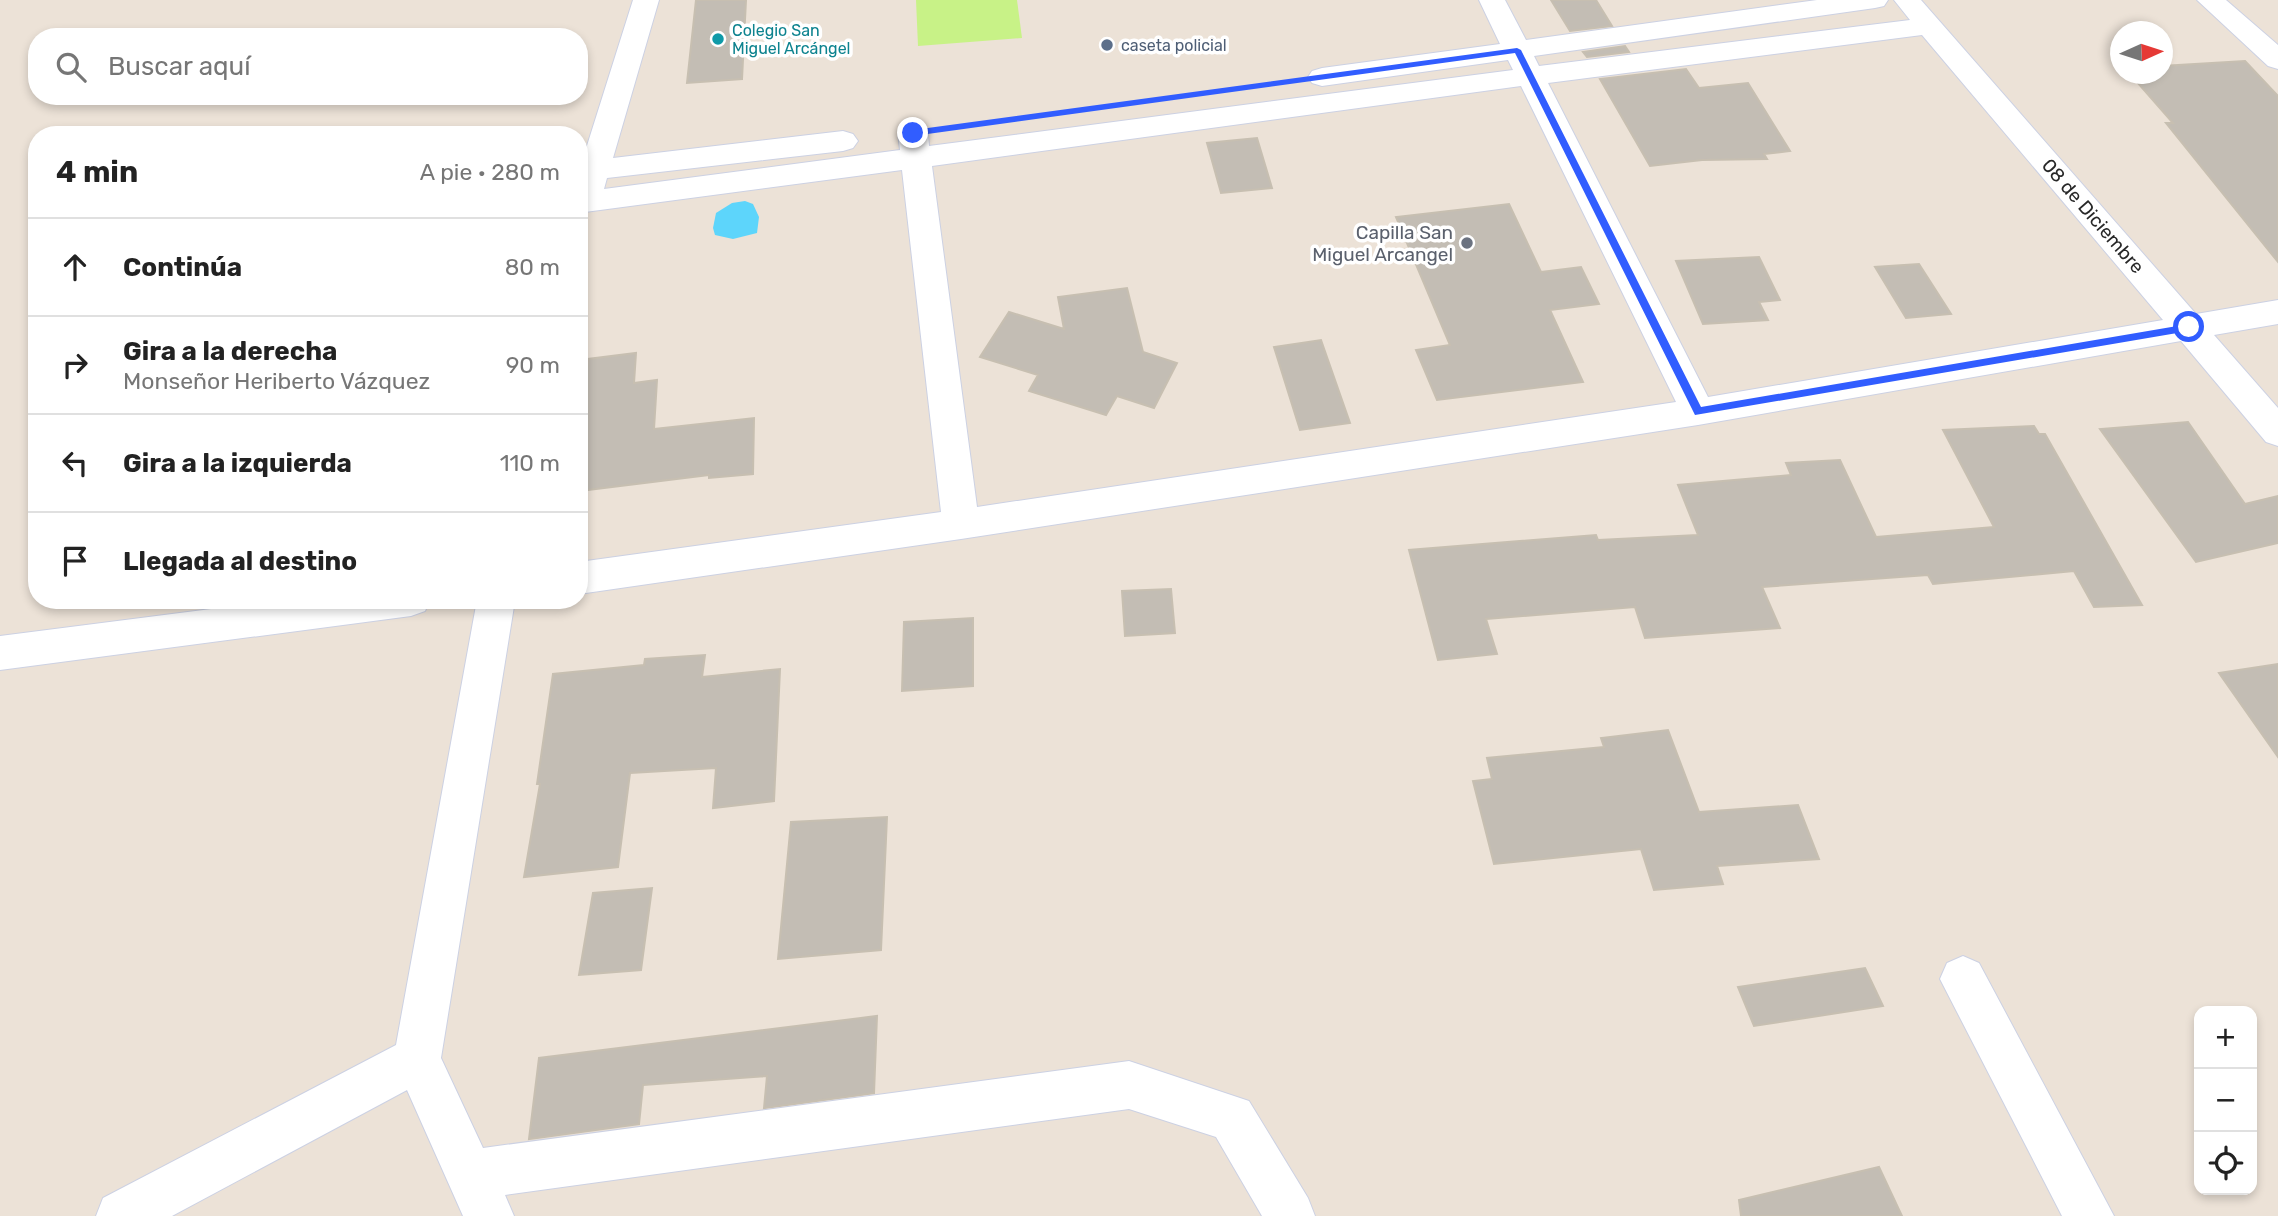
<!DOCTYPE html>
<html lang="es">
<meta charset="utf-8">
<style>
:root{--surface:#fff;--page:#f6f6f6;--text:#222;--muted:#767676;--line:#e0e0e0}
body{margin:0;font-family:Rubik,sans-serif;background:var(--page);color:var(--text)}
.controls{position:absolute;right:21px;bottom:21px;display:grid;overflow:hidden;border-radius:14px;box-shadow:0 4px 10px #0003}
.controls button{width:63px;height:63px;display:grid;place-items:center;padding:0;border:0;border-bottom:2px solid var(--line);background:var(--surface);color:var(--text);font:35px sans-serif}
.compass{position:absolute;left:2110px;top:21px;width:63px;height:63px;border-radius:50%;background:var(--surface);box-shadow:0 4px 10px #0003;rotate:87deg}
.stop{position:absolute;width:21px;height:21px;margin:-16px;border:5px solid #315dff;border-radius:50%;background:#fff}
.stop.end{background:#315dff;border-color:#fff;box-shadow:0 2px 7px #0008}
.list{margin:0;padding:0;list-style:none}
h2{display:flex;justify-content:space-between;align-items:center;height:91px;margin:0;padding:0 28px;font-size:30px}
h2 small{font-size:23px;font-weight:400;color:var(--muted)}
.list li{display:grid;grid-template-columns:46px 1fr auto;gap:21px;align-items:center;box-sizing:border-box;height:98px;padding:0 28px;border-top:2px solid var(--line)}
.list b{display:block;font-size:26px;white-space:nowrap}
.list p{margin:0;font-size:23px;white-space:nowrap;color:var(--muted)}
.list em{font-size:23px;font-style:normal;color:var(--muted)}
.icon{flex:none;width:38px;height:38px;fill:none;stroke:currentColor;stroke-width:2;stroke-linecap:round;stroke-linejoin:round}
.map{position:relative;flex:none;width:2278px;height:1216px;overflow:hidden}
.search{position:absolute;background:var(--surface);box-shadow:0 4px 10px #0003;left:28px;top:28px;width:560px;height:77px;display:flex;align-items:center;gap:18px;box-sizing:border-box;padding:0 24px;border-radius:28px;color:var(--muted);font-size:26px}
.panel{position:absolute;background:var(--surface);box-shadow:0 4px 10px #0003;left:28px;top:126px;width:560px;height:483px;border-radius:28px}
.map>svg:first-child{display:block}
.pitch{fill:#c8f287}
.water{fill:#5dd5fb}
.building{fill:#c3bdb4;stroke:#c7bfb1;stroke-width:2}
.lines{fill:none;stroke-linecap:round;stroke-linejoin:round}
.minor-casing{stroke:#ccd1e3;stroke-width:2}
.minor{fill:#fff;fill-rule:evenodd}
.route{fill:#315dff}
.culture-dot{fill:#0f9aa8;stroke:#fff;stroke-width:2.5}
.service-dot{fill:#5c6f8a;stroke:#fff;stroke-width:2.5}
.worship-dot{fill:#6b7280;stroke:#fff;stroke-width:2.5}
.labels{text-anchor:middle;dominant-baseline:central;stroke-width:7;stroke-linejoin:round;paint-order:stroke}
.far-culture-label{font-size:16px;fill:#0d838f;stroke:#fff;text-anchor:start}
.far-service-label{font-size:16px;fill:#4e5e75;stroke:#fff;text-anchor:start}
.street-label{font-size:19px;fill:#282828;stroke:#fff}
.worship-label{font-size:19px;fill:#5b616d;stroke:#fff;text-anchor:end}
</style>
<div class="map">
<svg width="2278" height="1216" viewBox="0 0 2278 1216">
<rect width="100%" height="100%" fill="#ece2d7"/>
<path class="pitch" d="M 916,0 L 1017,0 L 1022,38 L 918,46 Z"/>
<path class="water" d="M 745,201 L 753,204 L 759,217 L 757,233 L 733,239 L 715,235 L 713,228 L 716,213 L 732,203 Z"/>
<path class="building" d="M 696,0 L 746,0 L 742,79 L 687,83 Z
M 1551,0 L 1596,0 L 1612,26 L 1570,31 Z
M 1625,46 L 1629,52 L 1587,57 L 1583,52 Z
M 2245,61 L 2278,96 L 2278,262 L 2166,123 L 2173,123 L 2130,74 L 2162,74 L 2162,66 Z
M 1686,69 L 1699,88 L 1748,83 L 1790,151 L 1764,154 L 1767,159 L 1702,160 L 1650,166 L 1600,79 Z
M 1257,138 L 1272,188 L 1221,193 L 1207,143 Z
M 1509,204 L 1541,272 L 1581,267 L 1599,304 L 1550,310 L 1583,382 L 1437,400 L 1416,350 L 1450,345 L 1396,217 Z
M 1759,257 L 1780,300 L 1759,302 L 1768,320 L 1703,324 L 1676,261 Z
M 1919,264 L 1951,314 L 1906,318 L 1875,267 Z
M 1127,288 L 1143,352 L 1177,363 L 1154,408 L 1117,396 L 1106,415 L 1029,391 L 1038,375 L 980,357 L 1009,312 L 1064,329 L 1058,297 Z
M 1321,340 L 1350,423 L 1300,430 L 1274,347 Z
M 636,353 L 634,383 L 657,380 L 654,429 L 754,418 L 753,474 L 709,478 L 709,475 L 579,491 L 579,445 L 588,359 Z
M 2188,422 L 2245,504 L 2278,496 L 2278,543 L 2196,562 L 2100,429 Z
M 2034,426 L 2039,434 L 2045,434 L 2142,605 L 2094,607 L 2074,571 L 1933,584 L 1928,575 L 1762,587 L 1780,628 L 1645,638 L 1635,607 L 1486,619 L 1497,654 L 1438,660 L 1409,550 L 1596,535 L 1598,540 L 1698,535 L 1678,485 L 1791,475 L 1786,463 L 1840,460 L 1876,537 L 1994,527 L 1943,430 Z
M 1171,589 L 1175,633 L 1125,636 L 1122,591 Z
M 973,618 L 973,686 L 902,691 L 904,622 Z
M 705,655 L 702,677 L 780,669 L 774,801 L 713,808 L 716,768 L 630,773 L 618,867 L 524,877 L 540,784 L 537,784 L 553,674 L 644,665 L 645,659 Z
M 2278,664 L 2278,757 L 2219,673 Z
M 1668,730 L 1699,812 L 1798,805 L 1819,859 L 1717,866 L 1723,884 L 1654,890 L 1641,849 L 1494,864 L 1473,781 L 1492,779 L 1487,758 L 1604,747 L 1601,738 Z
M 887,817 L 881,950 L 778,959 L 791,822 Z
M 652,888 L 641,970 L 579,975 L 593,893 Z
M 1865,968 L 1883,1006 L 1754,1026 L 1738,987 Z
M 877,1016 L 874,1093 L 764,1108 L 767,1076 L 643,1085 L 639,1124 L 529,1139 L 539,1058 Z
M 1879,1167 L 1902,1216 L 1741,1216 L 1739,1200 Z"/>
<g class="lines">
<g class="minor-casing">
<path id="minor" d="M 633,0 L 659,0 L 613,158 L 843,131 L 853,134 L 858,141 L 853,148 L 843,151 L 607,178 L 604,189 L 900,150 L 898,133 L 903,126 L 913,124 L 923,126 L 928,133 L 929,146 L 1513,70 L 1508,60 L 1322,86 L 1312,83 L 1308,77 L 1312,71 L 1322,68 L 1500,44 L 1479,0 L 1505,0 L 1526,40 L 1817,0 L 1888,0 L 1884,6 L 1875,8 L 1534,56 L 1539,66 L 1910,20 L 1894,0 L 1921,0 L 2196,314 L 2278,300 L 2278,324 L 2214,335 L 2278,408 L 2278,446 L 2266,442 L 2181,341 L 1698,425 L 961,539 L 579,594 L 579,562 L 941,512 L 902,170 L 585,212 L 579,211 L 579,171 ZM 1922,35 L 2163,320 L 1708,397 L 1548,83 ZM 1521,86 L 1676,402 L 977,507 L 932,166 Z
M 2197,0 L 2226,0 L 2278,45 L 2278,69 L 2268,66 Z
M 281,600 L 430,600 L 425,611 L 411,616 L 0,670 L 0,636 Z
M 477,600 L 515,600 L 441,1058 L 483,1148 L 1129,1061 L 1249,1101 L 1308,1198 L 1315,1216 L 1262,1216 L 1216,1137 L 1129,1109 L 505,1195 L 514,1216 L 463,1216 L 407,1090 L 172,1216 L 96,1216 L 103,1198 L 396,1045 Z
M 1963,956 L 1979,963 L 2114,1216 L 2062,1216 L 1940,979 L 1947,963 Z"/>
</g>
<use href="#minor" class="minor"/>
</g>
<path class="route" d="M 1517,48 L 1521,50 L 1701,407 L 2189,324 L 2194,327 L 2189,331 L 1695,415 L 1515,53 L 913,136 L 909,133 L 913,130 Z"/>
<circle class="culture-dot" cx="718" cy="39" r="7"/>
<circle class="service-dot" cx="1107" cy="45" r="7"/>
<circle class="worship-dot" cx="1467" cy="243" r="7"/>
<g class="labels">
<g class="far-culture-label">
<text x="732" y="30">Colegio San<tspan x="732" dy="18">Miguel Arcángel</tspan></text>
</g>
<g class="far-service-label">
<text x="1121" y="45">caseta policial</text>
</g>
<g class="street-label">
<text transform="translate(2093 216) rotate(49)">08 de Diciembre</text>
</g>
<g class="worship-label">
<text x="1453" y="232">Capilla San<tspan x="1453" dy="22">Miguel Arcangel</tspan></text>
</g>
</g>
</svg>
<div class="controls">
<button>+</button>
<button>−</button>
<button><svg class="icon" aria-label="locate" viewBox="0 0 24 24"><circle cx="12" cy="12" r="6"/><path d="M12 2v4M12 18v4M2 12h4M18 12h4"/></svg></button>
</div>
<svg class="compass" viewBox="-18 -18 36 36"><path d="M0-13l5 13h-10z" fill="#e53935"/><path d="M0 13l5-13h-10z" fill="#767676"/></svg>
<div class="stop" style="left:2189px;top:327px"></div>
<div class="stop end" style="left:913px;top:133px"></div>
<div class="search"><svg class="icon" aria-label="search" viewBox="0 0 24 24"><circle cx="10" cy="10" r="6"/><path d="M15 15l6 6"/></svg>Buscar aquí</div>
<section class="panel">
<h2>4 min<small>A pie · 280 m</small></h2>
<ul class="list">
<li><svg class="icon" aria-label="ahead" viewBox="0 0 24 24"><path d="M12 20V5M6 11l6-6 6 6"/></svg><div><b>Continúa</b></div><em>80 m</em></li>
<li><svg class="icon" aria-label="right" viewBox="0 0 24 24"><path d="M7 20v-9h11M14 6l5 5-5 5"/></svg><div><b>Gira a la derecha</b><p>Monseñor Heriberto Vázquez</p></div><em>90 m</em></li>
<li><svg class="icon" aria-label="left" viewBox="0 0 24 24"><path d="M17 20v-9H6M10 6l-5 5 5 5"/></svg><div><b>Gira a la izquierda</b></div><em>110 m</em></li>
<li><svg class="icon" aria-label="arrive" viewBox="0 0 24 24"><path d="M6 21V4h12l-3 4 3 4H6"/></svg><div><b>Llegada al destino</b></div></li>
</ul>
</section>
</div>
